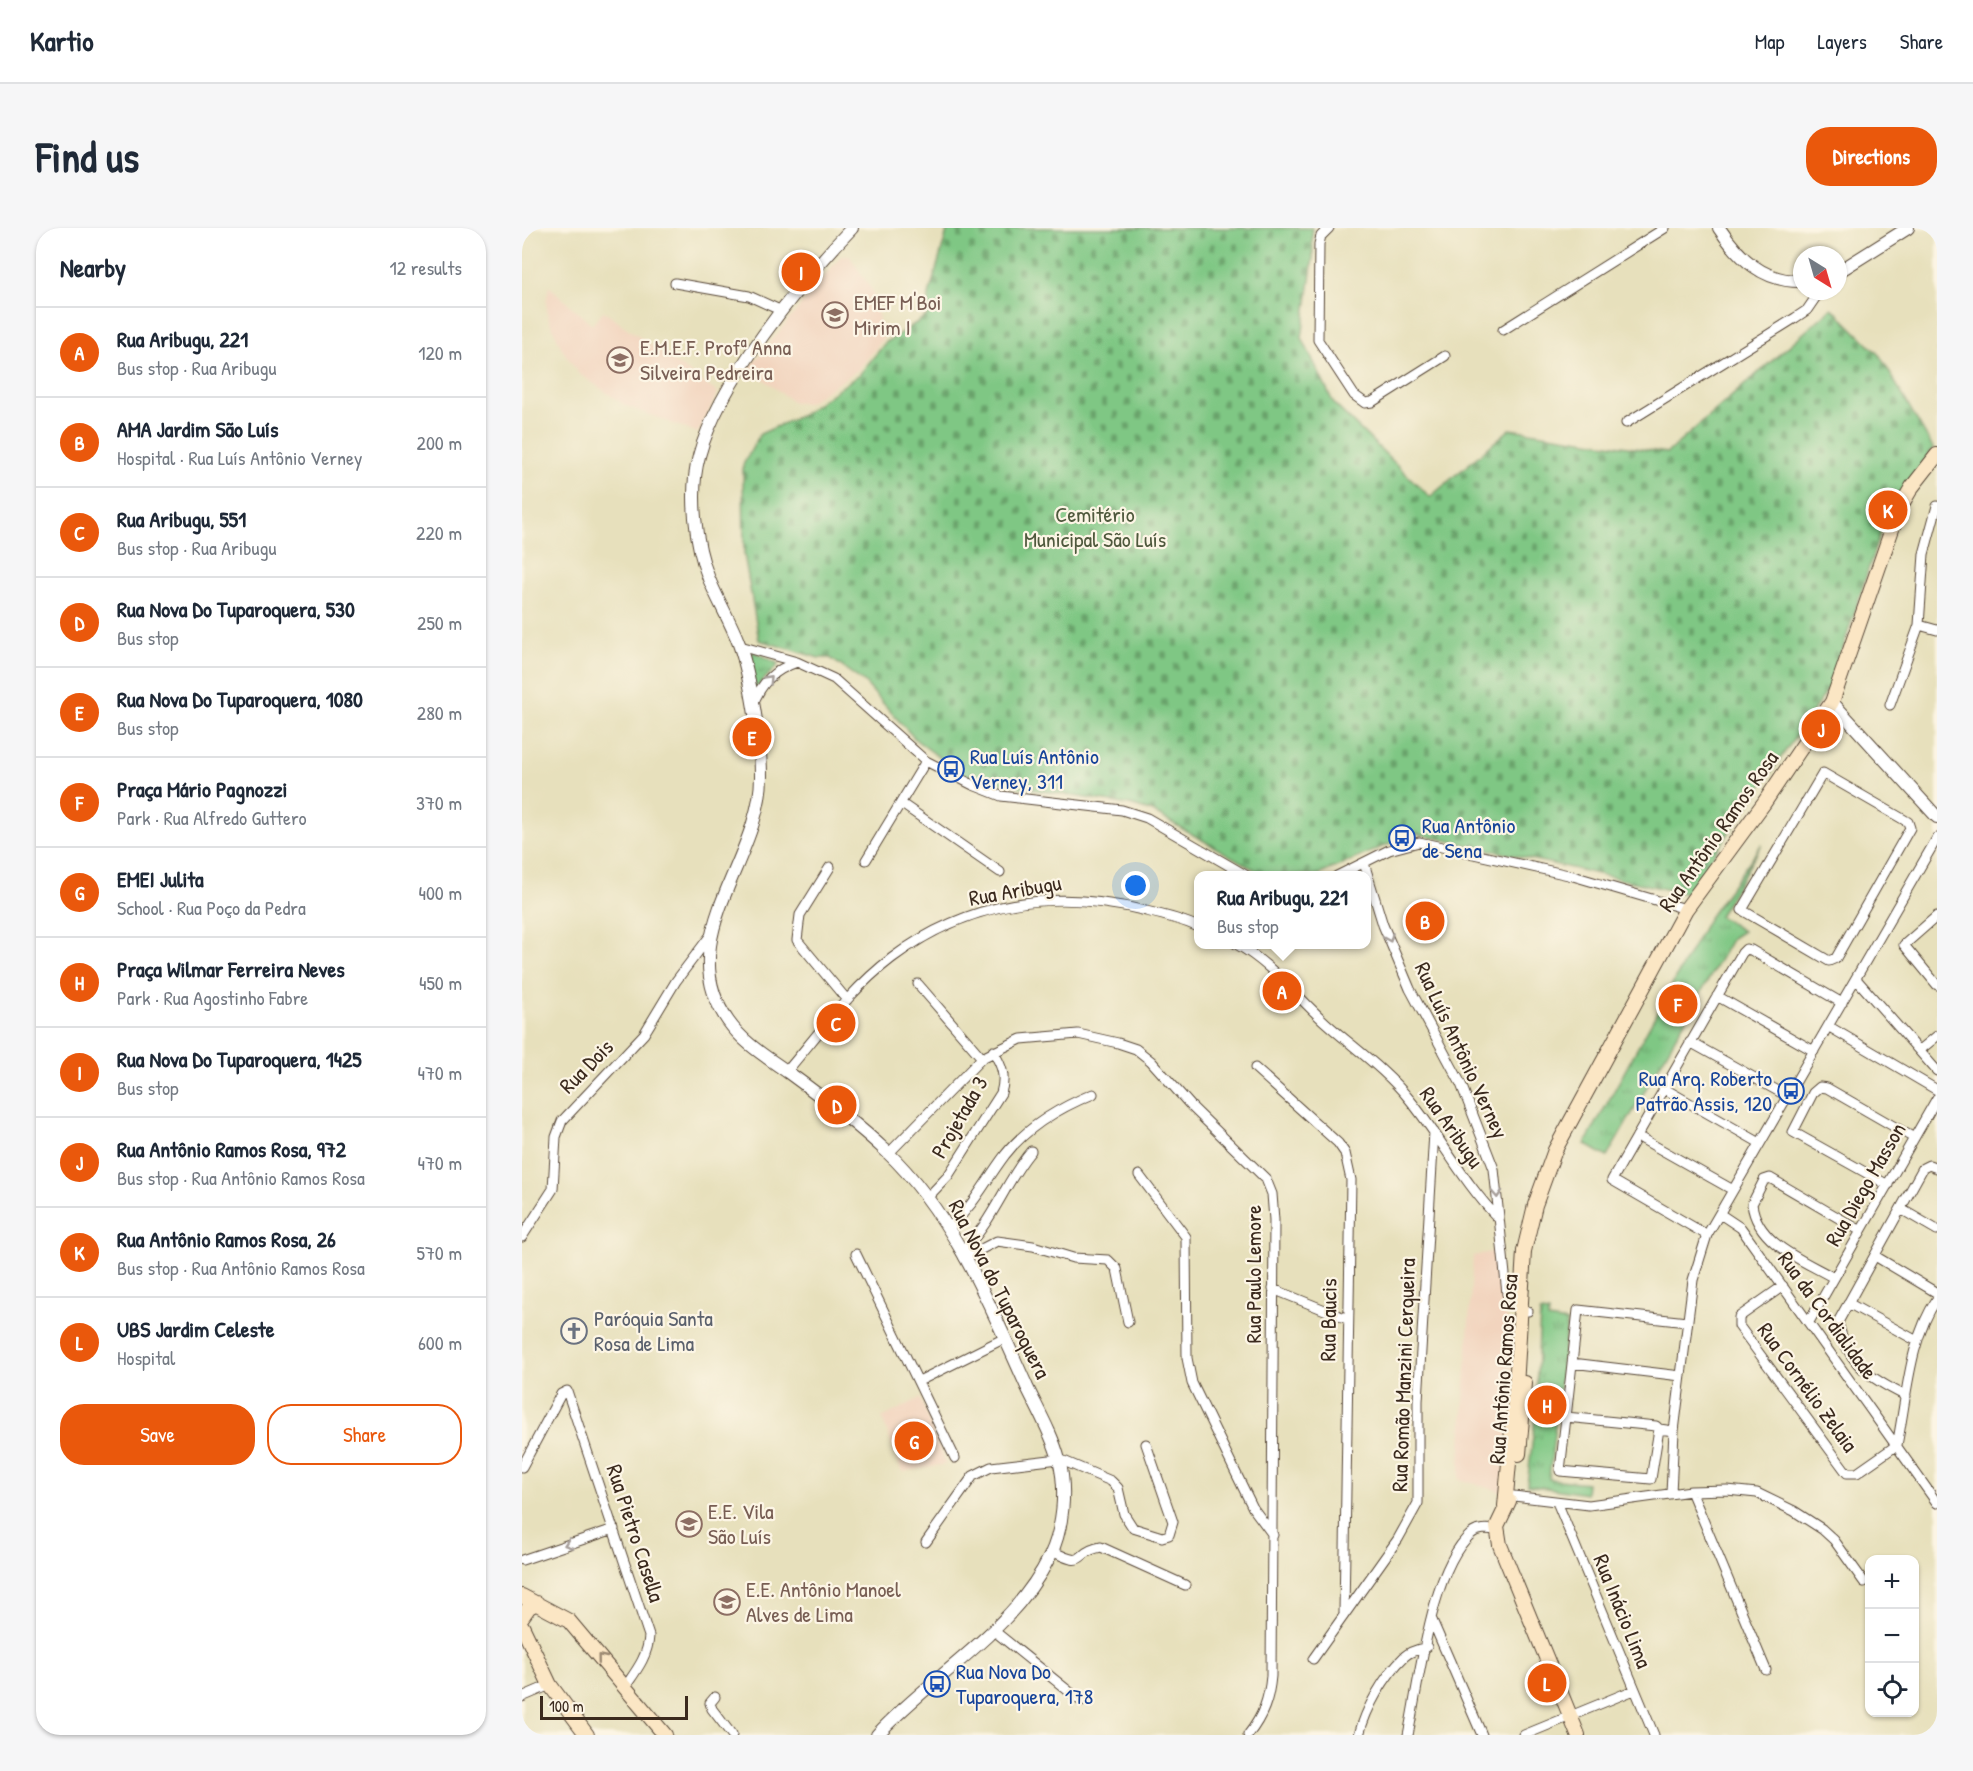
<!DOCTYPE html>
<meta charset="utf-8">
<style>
:root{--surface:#fff;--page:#f6f6f7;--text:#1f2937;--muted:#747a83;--line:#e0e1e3;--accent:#ea580c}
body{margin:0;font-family:"Patrick Hand",sans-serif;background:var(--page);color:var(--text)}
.controls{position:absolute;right:18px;bottom:18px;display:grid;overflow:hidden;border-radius:12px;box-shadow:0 2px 4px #0004}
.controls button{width:54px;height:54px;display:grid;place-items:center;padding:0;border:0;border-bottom:2px solid var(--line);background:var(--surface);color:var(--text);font:30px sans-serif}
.compass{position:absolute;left:1271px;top:18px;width:54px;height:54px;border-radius:50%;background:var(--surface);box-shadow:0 2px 4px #0004;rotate:143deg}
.scale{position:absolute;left:18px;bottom:15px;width:148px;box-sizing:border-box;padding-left:6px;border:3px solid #3b2a1e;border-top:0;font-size:16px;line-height:21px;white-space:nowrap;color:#3b2a1e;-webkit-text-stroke:4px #fcf5e5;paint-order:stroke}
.you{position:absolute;left:614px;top:658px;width:21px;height:21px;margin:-15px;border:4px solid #fff;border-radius:50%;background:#1a73e8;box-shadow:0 0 0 9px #1a73e833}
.badge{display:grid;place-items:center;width:39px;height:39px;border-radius:50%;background:var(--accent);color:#fff;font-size:20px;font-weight:700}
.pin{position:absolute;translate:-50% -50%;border:3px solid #fff;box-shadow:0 2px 6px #0006}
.popup{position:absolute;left:672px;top:643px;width:177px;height:78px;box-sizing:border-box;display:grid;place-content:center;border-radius:12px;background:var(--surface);filter:drop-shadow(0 2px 4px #0005);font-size:20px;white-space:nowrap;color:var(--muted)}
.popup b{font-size:22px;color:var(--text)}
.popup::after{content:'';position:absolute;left:50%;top:100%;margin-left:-12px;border:12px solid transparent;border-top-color:var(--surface)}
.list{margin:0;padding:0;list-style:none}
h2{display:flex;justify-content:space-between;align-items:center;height:78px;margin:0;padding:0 24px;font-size:26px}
h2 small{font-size:20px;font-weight:400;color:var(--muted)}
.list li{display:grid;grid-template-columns:39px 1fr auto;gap:18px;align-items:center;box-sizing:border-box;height:90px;padding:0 24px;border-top:2px solid var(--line)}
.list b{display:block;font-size:22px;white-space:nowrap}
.list p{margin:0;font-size:20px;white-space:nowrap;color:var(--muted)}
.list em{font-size:20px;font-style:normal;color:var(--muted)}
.actions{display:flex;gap:12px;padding:18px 24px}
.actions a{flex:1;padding:14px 0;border:2px solid var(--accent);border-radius:24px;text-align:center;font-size:21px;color:var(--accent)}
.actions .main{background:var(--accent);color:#fff}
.icon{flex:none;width:33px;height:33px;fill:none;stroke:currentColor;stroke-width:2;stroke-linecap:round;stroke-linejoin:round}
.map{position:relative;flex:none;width:1415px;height:1507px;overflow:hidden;border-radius:24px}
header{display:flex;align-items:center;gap:36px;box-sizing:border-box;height:84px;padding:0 30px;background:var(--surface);border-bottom:2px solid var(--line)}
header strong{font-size:28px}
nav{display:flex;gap:33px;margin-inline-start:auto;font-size:21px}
.intro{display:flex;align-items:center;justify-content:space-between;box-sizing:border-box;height:144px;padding:0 36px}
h1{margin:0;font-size:42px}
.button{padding:15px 27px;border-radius:24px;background:var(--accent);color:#fff;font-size:21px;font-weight:700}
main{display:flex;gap:36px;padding:0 36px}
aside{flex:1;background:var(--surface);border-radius:24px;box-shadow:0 2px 4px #0004}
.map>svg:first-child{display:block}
.built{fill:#f2d4be}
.grass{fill:url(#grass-tufts);stroke:#5d7851;stroke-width:1.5}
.cemetery{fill:url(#cemetery-stones);stroke:#5d7851;stroke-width:1.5}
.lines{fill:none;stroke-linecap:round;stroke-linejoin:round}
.minor-casing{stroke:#554536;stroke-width:11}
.tertiary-casing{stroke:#554536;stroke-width:14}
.secondary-casing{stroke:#554536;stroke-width:16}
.minor{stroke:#fff;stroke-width:9}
.tertiary{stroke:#fff;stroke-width:12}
.secondary{stroke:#fbe6c4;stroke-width:14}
.oneway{stroke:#a79f9a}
.oneway2{stroke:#9b8871}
.labels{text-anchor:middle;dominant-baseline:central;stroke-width:4.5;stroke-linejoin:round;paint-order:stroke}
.education-label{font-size:22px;fill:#785e54;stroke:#fcf5e5;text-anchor:start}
.park-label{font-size:22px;fill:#4f593d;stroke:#fcf5e5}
.transit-label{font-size:22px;fill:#164399;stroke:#fcf5e5;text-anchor:start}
.street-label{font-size:22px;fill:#3b2a1e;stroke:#fcf5e5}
.worship-label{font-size:22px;fill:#5b616d;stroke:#fcf5e5;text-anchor:start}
</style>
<header>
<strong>Kartio</strong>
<nav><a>Map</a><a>Layers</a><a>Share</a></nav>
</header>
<div class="intro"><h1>Find us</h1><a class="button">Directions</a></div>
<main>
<aside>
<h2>Nearby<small>12 results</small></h2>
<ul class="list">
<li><span class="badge">A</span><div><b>Rua Aribugu, 221</b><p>Bus stop · Rua Aribugu</p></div><em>120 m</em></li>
<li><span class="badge">B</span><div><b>AMA Jardim São Luís</b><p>Hospital · Rua Luís Antônio Verney</p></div><em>200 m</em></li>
<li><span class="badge">C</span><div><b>Rua Aribugu, 551</b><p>Bus stop · Rua Aribugu</p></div><em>220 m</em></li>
<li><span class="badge">D</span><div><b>Rua Nova Do Tuparoquera, 530</b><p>Bus stop</p></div><em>250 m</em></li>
<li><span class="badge">E</span><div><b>Rua Nova Do Tuparoquera, 1080</b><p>Bus stop</p></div><em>280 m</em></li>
<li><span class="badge">F</span><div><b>Praça Mário Pagnozzi</b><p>Park · Rua Alfredo Guttero</p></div><em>370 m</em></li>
<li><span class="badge">G</span><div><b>EMEI Julita</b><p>School · Rua Poço da Pedra</p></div><em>400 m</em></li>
<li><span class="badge">H</span><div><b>Praça Wilmar Ferreira Neves</b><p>Park · Rua Agostinho Fabre</p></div><em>450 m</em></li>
<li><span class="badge">I</span><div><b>Rua Nova Do Tuparoquera, 1425</b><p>Bus stop</p></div><em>470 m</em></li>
<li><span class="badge">J</span><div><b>Rua Antônio Ramos Rosa, 972</b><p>Bus stop · Rua Antônio Ramos Rosa</p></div><em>470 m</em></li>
<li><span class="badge">K</span><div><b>Rua Antônio Ramos Rosa, 26</b><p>Bus stop · Rua Antônio Ramos Rosa</p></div><em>570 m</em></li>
<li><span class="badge">L</span><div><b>UBS Jardim Celeste</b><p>Hospital</p></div><em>600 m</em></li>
</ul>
<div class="actions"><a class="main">Save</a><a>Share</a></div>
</aside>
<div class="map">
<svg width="1415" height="1507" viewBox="0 0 1415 1507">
<defs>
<pattern id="grass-tufts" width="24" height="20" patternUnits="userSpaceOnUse" patternTransform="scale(1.5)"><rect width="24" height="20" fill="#7fc784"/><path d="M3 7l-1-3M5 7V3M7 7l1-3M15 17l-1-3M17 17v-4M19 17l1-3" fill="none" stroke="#69a26b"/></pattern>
<pattern id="cemetery-stones" width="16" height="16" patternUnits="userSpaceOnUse" patternTransform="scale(1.5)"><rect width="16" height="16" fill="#7fc784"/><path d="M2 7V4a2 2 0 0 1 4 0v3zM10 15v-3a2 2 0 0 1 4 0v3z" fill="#69a26b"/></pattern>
</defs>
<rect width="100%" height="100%" fill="#fcf5e5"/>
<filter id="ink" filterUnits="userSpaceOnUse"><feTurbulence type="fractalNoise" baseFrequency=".0167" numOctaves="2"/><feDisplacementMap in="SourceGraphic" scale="12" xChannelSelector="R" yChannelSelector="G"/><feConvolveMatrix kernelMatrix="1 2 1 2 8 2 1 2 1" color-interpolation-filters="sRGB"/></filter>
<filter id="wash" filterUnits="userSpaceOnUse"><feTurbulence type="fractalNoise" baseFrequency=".008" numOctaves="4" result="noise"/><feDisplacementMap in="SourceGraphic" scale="24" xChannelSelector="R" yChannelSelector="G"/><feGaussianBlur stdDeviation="1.35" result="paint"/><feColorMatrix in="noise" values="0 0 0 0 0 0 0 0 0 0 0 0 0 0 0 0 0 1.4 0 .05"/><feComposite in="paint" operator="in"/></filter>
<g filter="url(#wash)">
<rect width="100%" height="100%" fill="#e7e0bc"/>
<path class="built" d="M 327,27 L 351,64 L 361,111 L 336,142 L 286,175 L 271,174 L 227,140 L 319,28 Z
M 27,58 L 70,97 L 81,83 L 196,165 L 176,205 L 104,178 L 56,145 L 40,121 L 27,92 L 24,75 Z
M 973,1023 L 992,1127 L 980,1264 L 937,1251 L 951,1028 Z
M 398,1170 L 424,1236 L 380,1244 L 360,1190 Z"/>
<path class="grass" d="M 230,423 L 257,436 L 231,463 Z
M 1240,616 L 1197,688 L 1221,703 L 1210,710 L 1085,929 L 1063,916 L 1186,691 Z
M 1018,1084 L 1026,1085 L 1026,1091 L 1045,1094 L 1027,1251 L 1065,1255 L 1064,1266 L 1005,1257 L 1013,1192 Z"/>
<path class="cemetery" d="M 426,0 L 790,0 L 791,30 L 780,110 L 812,176 L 908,269 L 988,201 L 1145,225 L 1310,80 L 1358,128 L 1411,220 L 1360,299 L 1309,457 L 1165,666 L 892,605 L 796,647 L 742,647 L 631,584 L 608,577 L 502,560 L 440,546 L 394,512 L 343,455 L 308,430 L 297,430 L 237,412 L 222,326 L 221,237 L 238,206 L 278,188 L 338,146 L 363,115 L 405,88 L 407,67 Z"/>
</g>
<g filter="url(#ink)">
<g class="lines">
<g class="minor-casing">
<path id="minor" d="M 807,0 L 799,8 L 797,16 L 796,112 L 832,167 L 843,175 L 850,174 L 923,128
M 153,55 L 227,68 L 260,83
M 981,102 L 1143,0
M 1104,195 L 1273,90 L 1285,82 L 1298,63
M 1397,397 L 1415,402
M 218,418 L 275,434 L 312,451 L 404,533 L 451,557 L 479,568 L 600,582 L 625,590 L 725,648
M 231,476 C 240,454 252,442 275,434
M 1368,477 L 1397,397 L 1402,326 L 1415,278
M 1301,545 L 1386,594 L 1388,600 L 1314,730 L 1307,733 L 1220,682 Z
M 380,576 L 478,644
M 344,632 L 404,533
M 842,635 L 861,697 L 888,761 L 939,856 L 972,941 L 985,1066 L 998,1083 L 1006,1083
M 308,639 L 278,687 L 275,712 L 325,772
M 815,648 L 867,622 L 897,614 L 1051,648 L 1164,681
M 1415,688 L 1382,717 L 1415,757
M 714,716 C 749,735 774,768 804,795 C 832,820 864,842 888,872 C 919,910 941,954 976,990
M 1335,752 L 1415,843
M 396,756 L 460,830
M 1195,768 L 1292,823
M 1306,798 L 1415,862
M 1168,814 L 1265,868
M 1398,822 L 1415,808
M 733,840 L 816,915 L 823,925 L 829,952 L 822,1385
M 265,843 C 298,804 329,761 370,730 C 446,673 533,660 624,683 C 642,687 659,691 676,699
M 1141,860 L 1238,915
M 1115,908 L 1211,962
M 367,925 L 460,830 L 499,811 L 556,806 L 596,815 L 614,821 L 629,833 L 670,879 L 744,951 L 750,966 L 752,992 L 749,1448 C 747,1471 741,1488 726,1507
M 617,947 L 664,1009 L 665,1130 L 670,1155 L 731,1280 L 751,1307
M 1366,957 L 1271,904 L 1291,865 L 1298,859 L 1305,860 L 1392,910
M 406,969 L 426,948 L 479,865 C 484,848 480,838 471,823
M 1379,981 L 1415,1002
M 1198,986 L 1219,1000 L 1415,1275
M 426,1001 C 454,975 462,955 483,927 C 505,899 539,879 571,866
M 1185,1007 L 1090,952 L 1220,725 L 1224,721 L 1229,722 L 1320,775
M 0,1009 L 31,961 L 34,909 L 40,893 L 122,806 L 154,753 L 188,708
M 439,1024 C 471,995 482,955 509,923
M 334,1026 L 433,1230
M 1353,1028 L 1415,1065
M 442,1030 L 475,1013 L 511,1018 L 551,1030 L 586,1032 L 595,1041 L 606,1094
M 1312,1050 C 1281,1032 1235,1016 1230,976 L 1242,952 L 1248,950 L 1339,1003
M 1261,1058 L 1217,1089 L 1217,1098 L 1325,1245 L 1335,1245 L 1375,1217
M 751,1061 L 825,1091
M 1326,1075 L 1395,1113
M 1287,1094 L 1415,870
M 1050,1135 L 1159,1148
M 397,1153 L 483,1110
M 1384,1168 C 1349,1151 1325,1136 1316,1094 L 1401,940 L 1407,937 L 1415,940
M 1044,1189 L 1134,1198 L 1137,1201 L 1152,1203
M 1137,1201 L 1129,1251 L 1038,1243 L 1056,1082 L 1165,1094
M 1375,1217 C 1385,1169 1387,1112 1415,1071
M 0,1239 L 39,1166 L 45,1163 L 127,1408 C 126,1428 114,1443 103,1459
M 1169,1263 L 1244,1442
M 1149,1265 L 1152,1203 L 1171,1052 L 1185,1007 L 1415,610
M 983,1267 L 1067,1277 L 1169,1263 L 1205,1262 L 1235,1265 L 1272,1283 L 1300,1301 L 1312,1312 L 1342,1354
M 1035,1274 L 1132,1507
M 404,1314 L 451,1248 L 469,1239 L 537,1231 L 589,1253 L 596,1260 L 602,1286 L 611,1300 L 640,1309 L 647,1307 L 651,1294 L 624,1216
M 530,1323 C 567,1342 550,1324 579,1319 L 663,1357
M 0,1332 L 92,1301
M 910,1392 L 960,1507
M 471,1402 L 559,1473
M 791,1431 L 876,1311 L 896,1275 L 896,1173 L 912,904
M 0,1469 L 28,1457
M 193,1469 L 188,1475 L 190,1481 L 210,1507
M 837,1507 C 844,1480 862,1448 883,1428 C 888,1423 897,1421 905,1419
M 886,1507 C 897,1455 909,1340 949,1306 C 956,1300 966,1301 975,1302
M 1002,1507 L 1112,1462"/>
</g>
<g class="tertiary-casing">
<path id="tertiary" d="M 330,0 C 278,54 196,156 177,228 C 167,264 173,316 187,351 C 196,373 209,394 217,416 C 228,446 239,515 239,547 C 240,631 148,711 206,793 C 222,816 245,829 267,845 C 300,869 334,895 364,923 C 431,986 468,1077 505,1159 C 516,1182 531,1208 537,1232 C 545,1262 541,1301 528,1328 C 491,1404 410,1447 355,1507
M 1197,0 C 1217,30 1241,54 1280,53
M 1316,44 L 1386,0
M 1310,474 L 1415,589"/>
</g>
<g class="secondary-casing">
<path id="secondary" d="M 997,1226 L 1003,1155
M 987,1273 L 975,1298 L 978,1317 L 1056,1507
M 983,1278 L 994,1159 L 1002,1023 L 1013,977 L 1033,922 L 1164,681 L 1242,575 L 1310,474 L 1377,281 L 1390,259 L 1415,227
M 0,1368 L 47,1393 L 143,1507
M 0,1389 L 7,1379 L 15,1375
M 0,1398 L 28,1457 L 65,1507"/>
</g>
<use href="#minor" class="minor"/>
<use href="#tertiary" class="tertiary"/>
<use href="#secondary" class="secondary"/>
</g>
<defs><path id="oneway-chevron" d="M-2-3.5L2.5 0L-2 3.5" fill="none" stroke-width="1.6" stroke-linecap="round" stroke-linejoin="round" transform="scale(1.5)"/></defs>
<g class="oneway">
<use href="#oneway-chevron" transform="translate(247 451) rotate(-46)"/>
<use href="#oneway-chevron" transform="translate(867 710) rotate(67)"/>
<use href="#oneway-chevron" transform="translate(975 966) rotate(87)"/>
<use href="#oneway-chevron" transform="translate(46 1316) rotate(161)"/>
</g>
<use class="oneway2" href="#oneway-chevron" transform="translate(79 1430) rotate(-129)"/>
</g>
<defs>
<g id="school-ring" transform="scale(1.35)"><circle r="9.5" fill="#fcf5e5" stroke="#8d6e63" stroke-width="1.5"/><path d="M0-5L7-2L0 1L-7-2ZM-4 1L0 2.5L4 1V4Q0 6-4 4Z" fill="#8d6e63"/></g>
<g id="bus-ring" transform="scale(1.35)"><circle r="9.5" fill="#fcf5e5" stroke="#1a4fb4" stroke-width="1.5"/><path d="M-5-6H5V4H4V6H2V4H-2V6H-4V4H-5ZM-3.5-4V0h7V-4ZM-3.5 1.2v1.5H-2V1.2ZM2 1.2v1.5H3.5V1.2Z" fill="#1a4fb4"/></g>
<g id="church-ring" transform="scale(1.35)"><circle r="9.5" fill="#fcf5e5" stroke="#6b7280" stroke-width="1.5"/><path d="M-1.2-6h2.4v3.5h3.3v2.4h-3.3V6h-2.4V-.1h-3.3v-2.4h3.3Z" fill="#6b7280"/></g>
</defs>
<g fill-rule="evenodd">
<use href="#school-ring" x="313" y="87"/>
<use href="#school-ring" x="98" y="132"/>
<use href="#bus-ring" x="429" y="541"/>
<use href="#bus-ring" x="880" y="610"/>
<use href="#bus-ring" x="1269" y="863"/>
<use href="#church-ring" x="52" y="1103"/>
<use href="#school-ring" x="167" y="1296"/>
<use href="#school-ring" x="205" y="1374"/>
<use href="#bus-ring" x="415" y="1456"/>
</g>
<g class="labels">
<g class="education-label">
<text x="332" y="74">EMEF M'Boi<tspan x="332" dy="25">Mirim I</tspan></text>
<text x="118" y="119">E.M.E.F. Profª Anna<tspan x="118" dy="25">Silveira Pedreira</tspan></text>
<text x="186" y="1283">E.E. Vila<tspan x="186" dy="25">São Luís</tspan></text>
<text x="224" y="1361">E.E. Antônio Manoel<tspan x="224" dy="25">Alves de Lima</tspan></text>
</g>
<g class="park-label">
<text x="573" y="286">Cemitério<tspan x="573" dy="25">Municipal São Luís</tspan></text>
</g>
<g class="transit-label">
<text x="448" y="528">Rua Luís Antônio<tspan x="448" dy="25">Verney, 311</tspan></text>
<text x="900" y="597">Rua Antônio<tspan x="900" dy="25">de Sena</tspan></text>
<text x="1250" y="850" text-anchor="end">Rua Arq. Roberto<tspan x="1250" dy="25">Patrão Assis, 120</tspan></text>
<text x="434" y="1443">Rua Nova Do<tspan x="434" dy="25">Tuparoquera, 178</tspan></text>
</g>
<g class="street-label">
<text transform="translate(1196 603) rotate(-55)">Rua Antônio Ramos Rosa</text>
<text transform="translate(493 662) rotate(-10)">Rua Aribugu</text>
<text transform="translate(940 822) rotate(65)">Rua Luís Antônio Verney</text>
<text transform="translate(64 838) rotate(-45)">Rua Dois</text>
<text transform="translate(437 889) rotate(-60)">Projetada 3</text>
<text transform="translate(930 899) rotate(55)">Rua Aribugu</text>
<text transform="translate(1343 956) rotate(-60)">Rua Diego Masson</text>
<text transform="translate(731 1046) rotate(-90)">Rua Paulo Lemore</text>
<text transform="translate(478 1061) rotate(63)">Rua Nova do Tuparoquera</text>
<text transform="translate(1306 1087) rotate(54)">Rua da Cordialidade</text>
<text transform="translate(806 1092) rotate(-89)">Rua Baucis</text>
<text transform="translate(981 1141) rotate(-86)">Rua Antônio Ramos Rosa</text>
<text transform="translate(881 1147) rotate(-88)">Rua Romão Manzini Cerqueira</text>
<text transform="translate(1286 1159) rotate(54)">Rua Cornélio Zelaia</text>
<text transform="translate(114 1305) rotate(72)">Rua Pietro Casella</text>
<text transform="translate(1101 1383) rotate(68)">Rua Inácio Lima</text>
</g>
<g class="worship-label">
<text x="72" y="1090">Paróquia Santa<tspan x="72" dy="25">Rosa de Lima</tspan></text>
</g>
</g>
</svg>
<div class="controls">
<button>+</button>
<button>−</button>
<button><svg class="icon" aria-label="locate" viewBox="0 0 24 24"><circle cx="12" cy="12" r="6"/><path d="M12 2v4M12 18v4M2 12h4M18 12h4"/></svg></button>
</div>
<svg class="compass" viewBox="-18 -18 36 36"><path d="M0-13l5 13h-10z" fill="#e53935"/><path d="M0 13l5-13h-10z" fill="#747a83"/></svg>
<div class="scale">100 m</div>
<div class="you"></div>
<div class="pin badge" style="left:760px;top:763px">A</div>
<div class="popup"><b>Rua Aribugu, 221</b>Bus stop</div>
<div class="pin badge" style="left:903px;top:693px">B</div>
<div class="pin badge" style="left:314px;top:795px">C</div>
<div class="pin badge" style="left:315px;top:877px">D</div>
<div class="pin badge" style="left:230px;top:509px">E</div>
<div class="pin badge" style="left:1156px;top:776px">F</div>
<div class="pin badge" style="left:392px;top:1213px">G</div>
<div class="pin badge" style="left:1025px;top:1177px">H</div>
<div class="pin badge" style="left:279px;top:44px">I</div>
<div class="pin badge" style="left:1299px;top:501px">J</div>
<div class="pin badge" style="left:1366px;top:282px">K</div>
<div class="pin badge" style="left:1025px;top:1455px">L</div>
</div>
</main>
